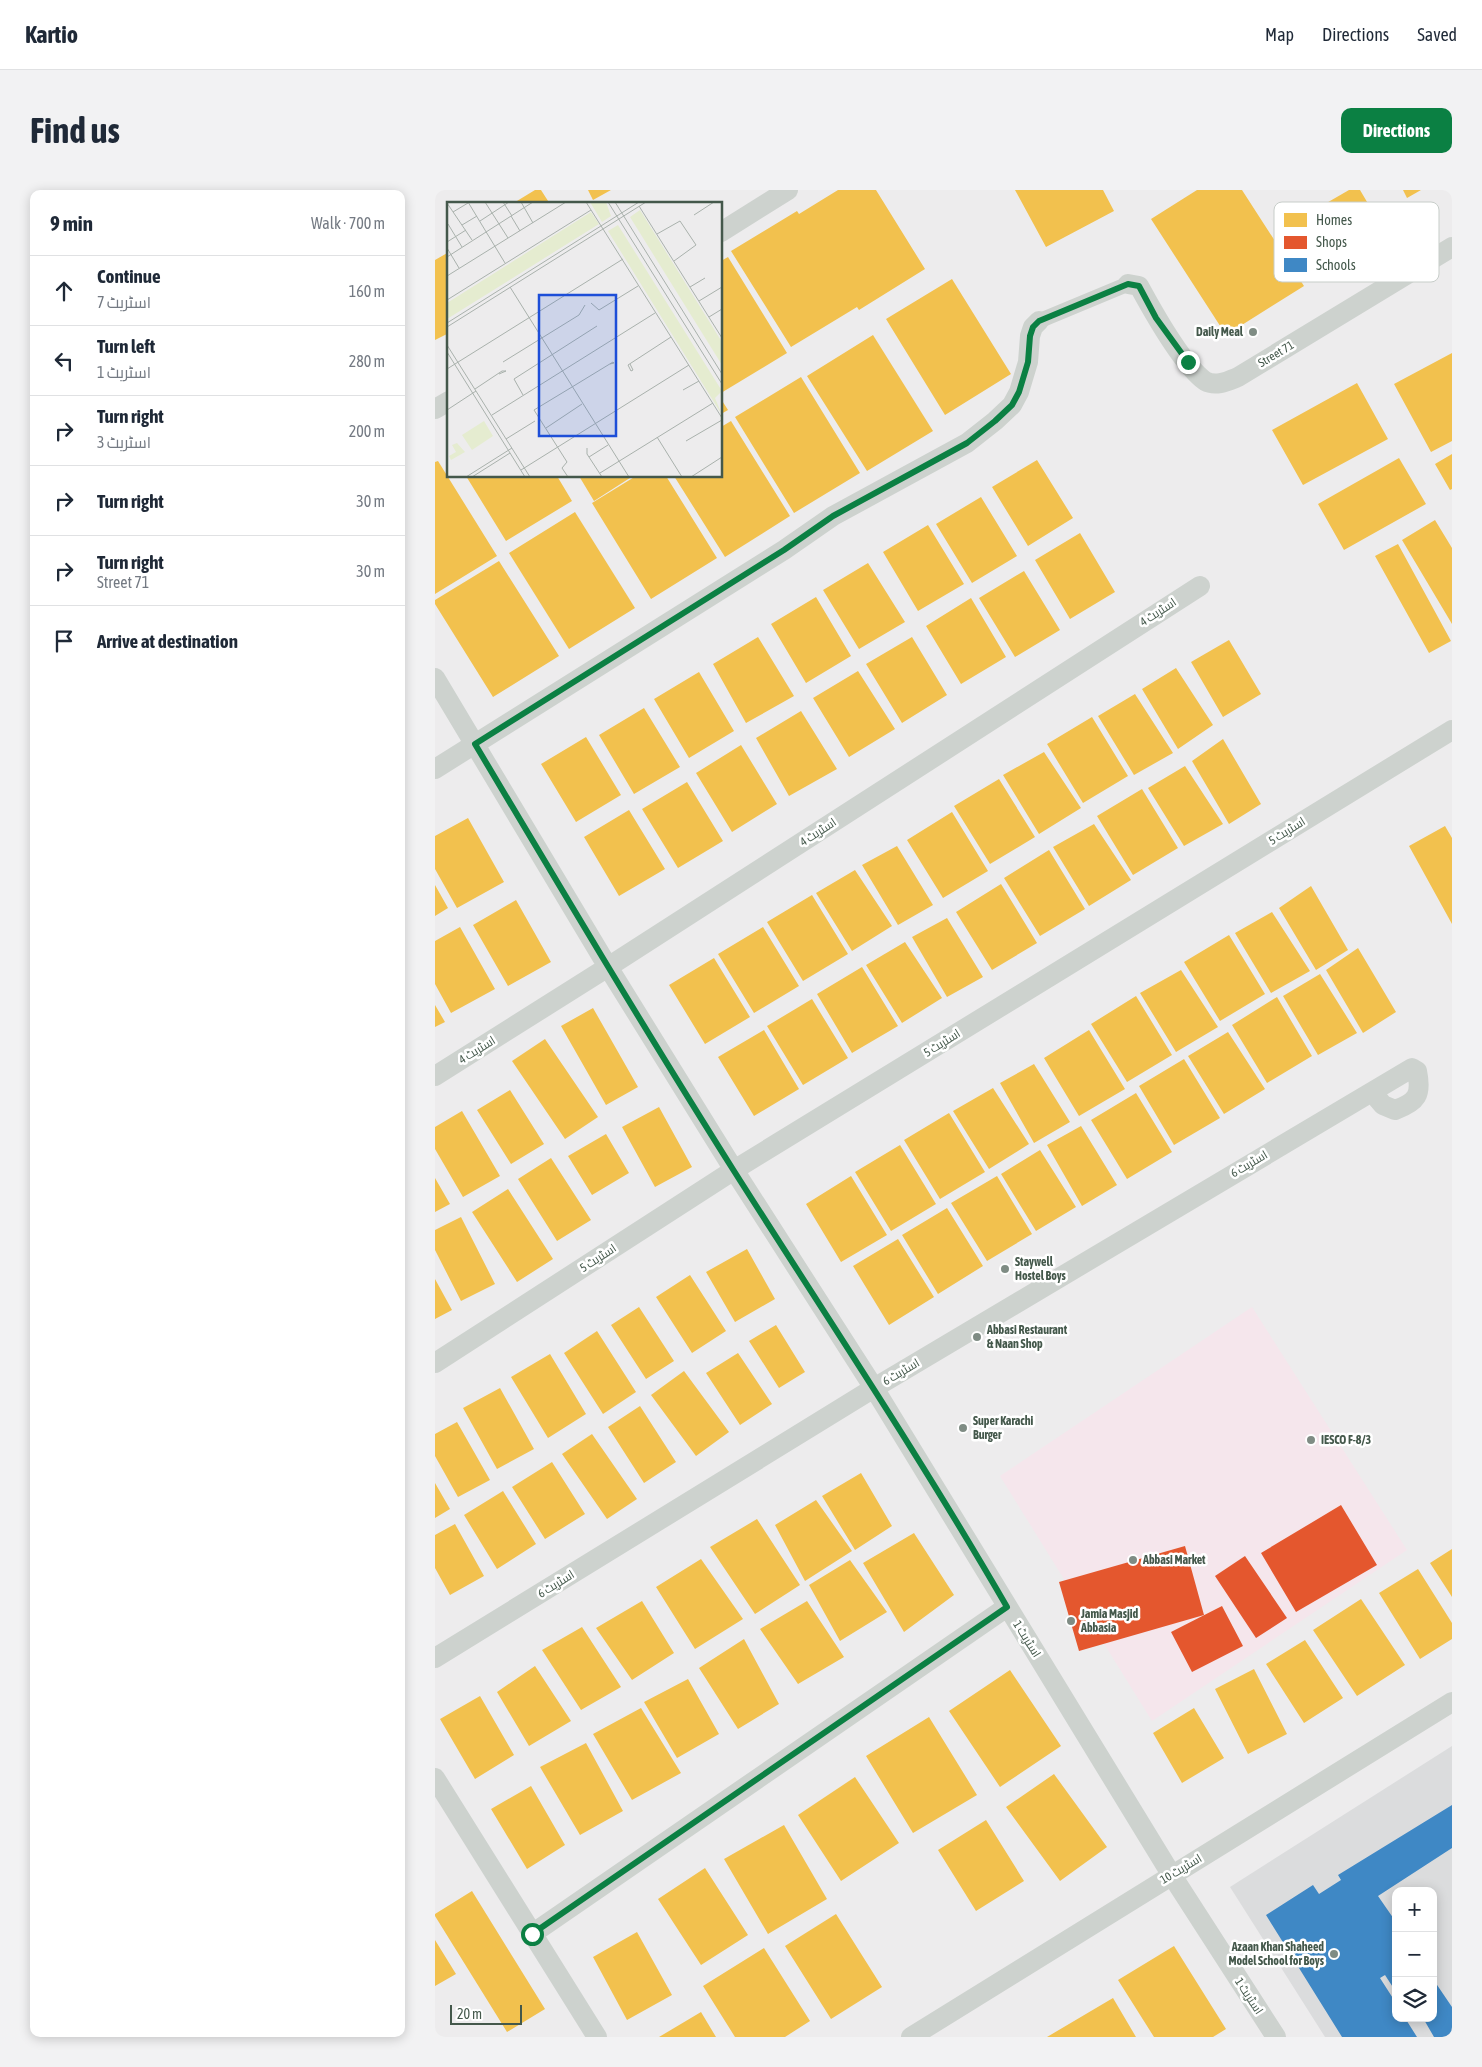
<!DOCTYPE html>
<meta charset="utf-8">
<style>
:root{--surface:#fff;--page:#f2f2f3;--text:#1f2937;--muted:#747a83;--line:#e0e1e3;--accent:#0b8043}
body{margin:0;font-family:"Asap Condensed",Cairo,sans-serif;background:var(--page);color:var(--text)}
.controls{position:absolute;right:15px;bottom:15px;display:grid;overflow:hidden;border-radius:10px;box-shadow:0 2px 12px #0003}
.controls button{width:45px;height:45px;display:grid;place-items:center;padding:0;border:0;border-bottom:1px solid var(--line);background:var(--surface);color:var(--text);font:25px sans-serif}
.scale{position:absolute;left:15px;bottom:12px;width:72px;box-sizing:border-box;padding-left:5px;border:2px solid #44584b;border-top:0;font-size:14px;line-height:18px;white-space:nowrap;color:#44584b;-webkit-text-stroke:4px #fff;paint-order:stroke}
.stop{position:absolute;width:15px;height:15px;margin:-11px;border:4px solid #0b8043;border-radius:50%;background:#fff}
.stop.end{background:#0b8043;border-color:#fff;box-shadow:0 1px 5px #0008}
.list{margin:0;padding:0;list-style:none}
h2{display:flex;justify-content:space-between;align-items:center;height:65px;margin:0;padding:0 20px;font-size:21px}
h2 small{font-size:16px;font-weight:400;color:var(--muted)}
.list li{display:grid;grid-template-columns:32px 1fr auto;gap:15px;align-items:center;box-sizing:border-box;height:70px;padding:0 20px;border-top:1px solid var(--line)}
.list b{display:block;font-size:19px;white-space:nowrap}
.list p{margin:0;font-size:16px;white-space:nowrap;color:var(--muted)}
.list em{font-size:16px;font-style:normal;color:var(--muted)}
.icon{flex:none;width:28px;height:28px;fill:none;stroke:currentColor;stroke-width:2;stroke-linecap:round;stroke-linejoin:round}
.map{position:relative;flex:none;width:1017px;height:1847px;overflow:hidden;border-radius:10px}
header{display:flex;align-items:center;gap:30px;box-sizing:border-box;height:70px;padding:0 25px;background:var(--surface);border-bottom:1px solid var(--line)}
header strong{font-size:24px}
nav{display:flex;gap:28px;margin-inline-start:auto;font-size:18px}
.intro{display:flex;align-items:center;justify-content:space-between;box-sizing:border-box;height:120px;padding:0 30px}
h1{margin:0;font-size:35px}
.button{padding:12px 22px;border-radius:10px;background:var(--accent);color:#fff;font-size:18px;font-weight:700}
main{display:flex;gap:30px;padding:0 30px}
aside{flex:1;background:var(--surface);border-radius:10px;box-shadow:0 2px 12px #0003}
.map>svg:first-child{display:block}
.commercial{fill:#f5e6ec}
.education{fill:#dbdcdd;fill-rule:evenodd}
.homes{fill:#f2c14e}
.shops{fill:#e4572e}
.schools{fill:#3f88c5}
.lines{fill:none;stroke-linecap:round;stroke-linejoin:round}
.pedestrian{stroke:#cdd2ce;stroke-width:15}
.minor{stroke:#cdd2ce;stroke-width:20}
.route{stroke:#0b8043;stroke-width:6}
.poi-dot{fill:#7f8c84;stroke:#fff;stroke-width:2}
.labels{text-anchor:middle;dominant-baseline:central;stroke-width:5;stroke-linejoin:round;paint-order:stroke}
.poi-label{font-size:12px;font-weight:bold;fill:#44584b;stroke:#fff;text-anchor:start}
.street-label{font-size:12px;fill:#44584b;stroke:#fff}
.inset-road{fill:none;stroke:#a9b1ac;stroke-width:1}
.view{fill:#1d4ed8;fill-opacity:0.15;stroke:#1d4ed8;stroke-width:2.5}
.inset-edge{fill:none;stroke:#44584b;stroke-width:2.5}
.key{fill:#fff;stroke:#c7cdc9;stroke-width:1}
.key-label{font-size:14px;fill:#44584b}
</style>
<header>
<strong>Kartio</strong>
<nav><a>Map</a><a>Directions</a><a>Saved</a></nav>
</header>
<div class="intro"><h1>Find us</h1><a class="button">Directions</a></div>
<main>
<aside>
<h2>9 min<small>Walk · 700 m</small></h2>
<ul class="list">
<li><svg class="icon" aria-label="ahead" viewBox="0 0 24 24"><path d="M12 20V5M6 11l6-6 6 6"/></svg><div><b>Continue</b><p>اسٹریٹ 7</p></div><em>160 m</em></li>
<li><svg class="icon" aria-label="left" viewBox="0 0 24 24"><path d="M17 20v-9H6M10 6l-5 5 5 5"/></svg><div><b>Turn left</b><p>اسٹریٹ 1</p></div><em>280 m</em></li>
<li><svg class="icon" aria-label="right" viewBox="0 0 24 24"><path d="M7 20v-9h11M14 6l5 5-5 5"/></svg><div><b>Turn right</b><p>اسٹریٹ 3</p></div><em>200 m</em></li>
<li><svg class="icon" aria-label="right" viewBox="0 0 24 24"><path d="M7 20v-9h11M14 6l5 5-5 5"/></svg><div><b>Turn right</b></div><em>30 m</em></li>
<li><svg class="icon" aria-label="right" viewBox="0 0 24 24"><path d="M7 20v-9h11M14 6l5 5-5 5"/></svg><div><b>Turn right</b><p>Street 71</p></div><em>30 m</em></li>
<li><svg class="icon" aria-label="arrive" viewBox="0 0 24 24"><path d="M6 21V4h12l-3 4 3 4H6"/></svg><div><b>Arrive at destination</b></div></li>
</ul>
</aside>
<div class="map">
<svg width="1017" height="1847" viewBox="0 0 1017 1847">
<rect width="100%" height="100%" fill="#edeced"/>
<path class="commercial" d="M 817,1117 L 972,1360 L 717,1531 L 565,1286 Z"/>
<path class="education" d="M 1017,1556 L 1017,1847 L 890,1847 L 795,1697 ZM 961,1701 L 998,1701 L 998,1828 L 961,1828 Z"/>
<path class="homes" d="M 100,0 L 106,0 L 115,14 L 77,14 Z
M 153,0 L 176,0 L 158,10 Z
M 403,0 L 441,0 L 490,79 L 424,120 L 422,117 L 356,157 L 296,61 L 362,21 L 364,24 Z
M 580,0 L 668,0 L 679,21 L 611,57 Z
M 762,0 L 807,0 L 869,96 L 791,145 L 716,29 Z
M 914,0 L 925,0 L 951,44 L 878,86 L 850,37 Z
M 968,0 L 986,0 L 972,8 Z
M 14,62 L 14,143 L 0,150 L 0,70 Z
M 293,67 L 352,163 L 286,203 L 286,71 Z
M 517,89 L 576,184 L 510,225 L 451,129 Z
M 438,145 L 498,241 L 432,281 L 372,186 Z
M 1017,163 L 1017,251 L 996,262 L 959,194 Z
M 366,187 L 425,283 L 359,323 L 300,227 Z
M 922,193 L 953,249 L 868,295 L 837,240 Z
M 286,209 L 293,220 L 286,224 Z
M 296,231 L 355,326 L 290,367 L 239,286 L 286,286 L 286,237 Z
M 1017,264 L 1017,299 L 1015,300 L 1000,274 Z
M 964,268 L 991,314 L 909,360 L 883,314 Z
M 602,270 L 638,328 L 593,356 L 557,297 Z
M 3,271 L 62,366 L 0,404 L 0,272 Z
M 31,286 L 122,286 L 137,311 L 71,351 Z
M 144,286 L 198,286 L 159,311 Z
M 201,286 L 231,286 L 282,368 L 216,409 L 157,313 Z
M 546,307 L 582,366 L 537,393 L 501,334 Z
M 140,322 L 200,418 L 134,459 L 74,363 Z
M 1000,330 L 1017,358 L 1017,434 L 967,350 Z
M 493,335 L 529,394 L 483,421 L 448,362 Z
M 645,343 L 680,402 L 635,429 L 600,370 Z
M 963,354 L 1016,451 L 994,463 L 940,366 Z
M 64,371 L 124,466 L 58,507 L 0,414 L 0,410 Z
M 433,373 L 470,432 L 424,459 L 388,400 Z
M 589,381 L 625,440 L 580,467 L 544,408 Z
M 381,407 L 416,466 L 371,493 L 336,434 Z
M 536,408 L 571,467 L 526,494 L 491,436 Z
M 323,447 L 359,506 L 311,533 L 278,474 Z
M 477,447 L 512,505 L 467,533 L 431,474 Z
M 794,450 L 826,504 L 788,527 L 756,472 Z
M 741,478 L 778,535 L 743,559 L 707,499 Z
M 423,481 L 460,539 L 414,567 L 378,508 Z
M 264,482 L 299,541 L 254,568 L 219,509 Z
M 700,504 L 738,563 L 699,585 L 663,526 Z
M 209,518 L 245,577 L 199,604 L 164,545 Z
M 366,521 L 402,579 L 354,606 L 321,548 Z
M 657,527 L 693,586 L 648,613 L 612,554 Z
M 151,547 L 186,605 L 141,632 L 106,574 Z
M 788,549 L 826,614 L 794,634 L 757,571 Z
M 306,555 L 342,614 L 297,642 L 261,583 Z
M 609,562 L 646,618 L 604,644 L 568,585 Z
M 750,576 L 788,634 L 749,656 L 713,598 Z
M 564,589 L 600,647 L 555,674 L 519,616 Z
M 252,592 L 288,651 L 243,678 L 207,619 Z
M 707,599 L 743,658 L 698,685 L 662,626 Z
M 194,620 L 230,679 L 184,706 L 149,647 Z
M 517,622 L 553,681 L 508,708 L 472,650 Z
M 33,628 L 69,692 L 22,718 L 0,679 L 0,646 Z
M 659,634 L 696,690 L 654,716 L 618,657 Z
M 1010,636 L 1017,648 L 1017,734 L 974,656 Z
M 462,656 L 498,715 L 463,735 L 427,675 Z
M 614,660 L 650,719 L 605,746 L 569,688 Z
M 420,680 L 457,736 L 417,761 L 381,703 Z
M 566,694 L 602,753 L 557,780 L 521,722 Z
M 0,695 L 13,718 L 0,726 Z
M 876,696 L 913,760 L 881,780 L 844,718 Z
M 377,705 L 413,764 L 368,791 L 332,732 Z
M 81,710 L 116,772 L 73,796 L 38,735 Z
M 837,722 L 875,781 L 836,803 L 800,743 Z
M 512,728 L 548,787 L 512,807 L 477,747 Z
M 25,737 L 60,799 L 16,823 L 0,794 L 0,751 Z
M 328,737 L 364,796 L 319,823 L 283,764 Z
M 794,745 L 830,804 L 785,831 L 749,772 Z
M 470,752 L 507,808 L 467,833 L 431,775 Z
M 923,758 L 961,822 L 928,843 L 891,780 Z
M 279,768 L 315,827 L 270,854 L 234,795 Z
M 427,777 L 463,836 L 417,863 L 382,804 Z
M 746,780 L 783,837 L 741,862 L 705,803 Z
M 885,784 L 922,843 L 883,865 L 848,806 Z
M 701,806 L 737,865 L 692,892 L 656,834 Z
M 842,807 L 877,866 L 832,893 L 797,835 Z
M 377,809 L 413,868 L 368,895 L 332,836 Z
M 0,815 L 10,832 L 0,837 Z
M 158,818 L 203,897 L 171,915 L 126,836 Z
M 329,840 L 364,899 L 319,926 L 283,867 Z
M 654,840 L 690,899 L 644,926 L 609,868 Z
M 793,842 L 830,899 L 789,924 L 753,866 Z
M 110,849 L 163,927 L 130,949 L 77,871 Z
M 749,869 L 785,928 L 739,955 L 704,896 Z
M 599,874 L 635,932 L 599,953 L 565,893 Z
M 558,898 L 594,954 L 554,979 L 518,921 Z
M 75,900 L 109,954 L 76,974 L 42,920 Z
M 701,903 L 737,962 L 692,989 L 656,930 Z
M 224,917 L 257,977 L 220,997 L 187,937 Z
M 27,921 L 65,986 L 28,1007 L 0,959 L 0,937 Z
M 514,923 L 550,982 L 505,1009 L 469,950 Z
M 646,936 L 682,995 L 647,1016 L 612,955 Z
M 171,944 L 194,983 L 157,1005 L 133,966 Z
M 465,955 L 501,1014 L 456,1041 L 420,982 Z
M 605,960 L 641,1017 L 601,1041 L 566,984 Z
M 116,968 L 156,1030 L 122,1051 L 83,989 Z
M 416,986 L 452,1045 L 406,1072 L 371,1014 Z
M 562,986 L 597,1044 L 552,1071 L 516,1013 Z
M 0,988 L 15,1014 L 0,1022 Z
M 73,999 L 118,1069 L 82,1092 L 37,1022 Z
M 512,1018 L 548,1076 L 503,1104 L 467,1045 Z
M 26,1027 L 60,1094 L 26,1111 L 0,1060 L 0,1040 Z
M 463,1049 L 499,1107 L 454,1135 L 418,1076 Z
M 312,1059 L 340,1109 L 300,1132 L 271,1082 Z
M 255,1085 L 291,1141 L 257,1163 L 221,1107 Z
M 0,1089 L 17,1120 L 0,1129 Z
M 204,1117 L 239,1171 L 211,1189 L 176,1135 Z
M 341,1135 L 370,1182 L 344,1198 L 314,1151 Z
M 162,1141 L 201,1202 L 168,1224 L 129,1163 Z
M 303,1163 L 337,1214 L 305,1235 L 271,1183 Z
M 115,1164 L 151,1224 L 113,1248 L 76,1187 Z
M 249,1181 L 294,1242 L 261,1266 L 216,1205 Z
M 65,1198 L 99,1259 L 62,1279 L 28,1218 Z
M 205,1216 L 241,1272 L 209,1293 L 173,1237 Z
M 22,1232 L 55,1290 L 23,1307 L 0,1266 L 0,1244 Z
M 157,1244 L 202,1309 L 172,1329 L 127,1264 Z
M 117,1272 L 150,1324 L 110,1349 L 77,1297 Z
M 426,1283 L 457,1336 L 420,1360 L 387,1306 Z
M 0,1293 L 15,1319 L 0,1328 Z
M 68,1301 L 101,1354 L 62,1379 L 29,1325 Z
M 381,1310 L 417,1361 L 370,1391 L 340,1335 Z
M 322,1329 L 365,1395 L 320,1424 L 275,1357 Z
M 20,1334 L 49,1386 L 15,1405 L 0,1378 L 0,1345 Z
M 479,1343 L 519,1405 L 469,1442 L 428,1373 Z
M 1017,1359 L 1017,1407 L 995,1373 Z
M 266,1369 L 308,1429 L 260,1459 L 221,1397 Z
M 415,1370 L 452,1422 L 405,1451 L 374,1395 Z
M 983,1379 L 1017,1433 L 1017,1449 L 985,1469 L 944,1403 Z
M 926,1409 L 970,1475 L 922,1506 L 878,1440 Z
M 207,1411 L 239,1463 L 197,1490 L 161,1438 Z
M 372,1411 L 409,1467 L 363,1494 L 325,1439 Z
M 147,1437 L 186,1497 L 146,1520 L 107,1460 Z
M 309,1449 L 344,1514 L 303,1539 L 264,1478 Z
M 870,1450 L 908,1508 L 869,1533 L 831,1474 Z
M 100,1476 L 136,1531 L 94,1556 L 62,1502 Z
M 819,1479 L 852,1544 L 813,1564 L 780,1499 Z
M 575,1480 L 626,1556 L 565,1597 L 514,1521 Z
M 253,1489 L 284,1544 L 242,1568 L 209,1512 Z
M 45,1506 L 79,1565 L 40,1589 L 5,1529 Z
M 206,1518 L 246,1583 L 197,1610 L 158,1544 Z
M 759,1518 L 789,1568 L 747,1593 L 718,1543 Z
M 494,1527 L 542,1605 L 478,1643 L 431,1566 Z
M 151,1553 L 188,1621 L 145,1645 L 105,1577 Z
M 619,1584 L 672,1657 L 625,1691 L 571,1617 Z
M 420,1587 L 464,1653 L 406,1691 L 363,1625 Z
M 96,1596 L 130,1655 L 92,1679 L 56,1619 Z
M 551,1630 L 589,1691 L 541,1721 L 503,1660 Z
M 349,1635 L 392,1709 L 333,1744 L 289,1669 Z
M 270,1678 L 313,1745 L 266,1775 L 223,1709 Z
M 37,1701 L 110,1819 L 72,1842 L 0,1726 L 0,1724 Z
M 401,1724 L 447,1797 L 396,1829 L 350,1756 Z
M 202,1742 L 237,1805 L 192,1830 L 158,1767 Z
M 0,1750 L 21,1784 L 0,1796 Z
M 739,1756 L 791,1839 L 778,1847 L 719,1847 L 683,1790 Z
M 329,1758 L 375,1831 L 350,1847 L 300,1847 L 268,1796 Z
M 678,1808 L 701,1847 L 612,1847 Z
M 266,1822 L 281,1847 L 224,1847 Z"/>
<path class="shops" d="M 906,1315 L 942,1375 L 861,1422 L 826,1363 Z
M 750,1356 L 769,1425 L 644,1461 L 624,1392 Z
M 810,1366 L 852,1428 L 821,1448 L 780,1386 Z
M 787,1416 L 808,1456 L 757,1482 L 736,1442 Z"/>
<path class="schools" d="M 1017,1615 L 1017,1658 L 943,1706 L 961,1732 L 961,1802 L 950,1785 L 945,1788 L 961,1813 L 961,1828 L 970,1828 L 982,1847 L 907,1847 L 831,1725 L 878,1695 L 884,1704 L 906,1690 L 903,1685 Z
M 998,1789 L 1017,1817 L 1017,1847 L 999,1847 L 988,1828 L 998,1828 Z"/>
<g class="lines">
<path class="pedestrian" d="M 604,131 L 693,94"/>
<path class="minor" d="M 286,42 L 353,0
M 693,94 L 704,96 C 717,120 748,175 770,191 C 781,197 793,191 803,187 L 1017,57
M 0,219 L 14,211
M 0,488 L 173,777 L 299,980 L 439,1198 L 736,1684 L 841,1847
M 0,579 L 349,360 L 398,326 L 532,253 L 560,231 L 577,215 L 584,202 L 593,172 L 595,146 L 598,137 L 604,131
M 0,886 L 173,777 L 765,396
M 0,1173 L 299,980 L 1017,540
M 0,1468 L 439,1198 L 977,878 L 982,881 C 987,905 982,912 960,920 L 948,915 L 937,902
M 0,1588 L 162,1847
M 97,1744 L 572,1417
M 476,1847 L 1017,1512"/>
</g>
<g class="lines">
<path class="route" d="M 97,1744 L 572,1417 C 486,1268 391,1126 299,981 C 210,840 125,697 40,554 L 349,360 L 398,326 L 532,253 L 560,231 L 577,215 L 584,202 L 593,172 L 595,146 L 598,137 L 604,131 L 693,94 L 704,96 L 721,128 L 753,172"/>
</g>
<g class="poi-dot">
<circle cx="818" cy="142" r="5"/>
<circle cx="570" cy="1079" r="5"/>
<circle cx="542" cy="1147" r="5"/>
<circle cx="528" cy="1238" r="5"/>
<circle cx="876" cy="1250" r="5"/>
<circle cx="698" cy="1370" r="5"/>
<circle cx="636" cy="1431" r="5"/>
<circle cx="899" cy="1764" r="5"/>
</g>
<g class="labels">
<g class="poi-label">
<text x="808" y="142" text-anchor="end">Daily Meal</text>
<text x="580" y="1072">Staywell<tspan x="580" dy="14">Hostel Boys</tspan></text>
<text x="552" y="1140">Abbasi Restaurant<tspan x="552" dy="14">&amp; Naan Shop</tspan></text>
<text x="538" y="1231">Super Karachi<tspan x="538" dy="14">Burger</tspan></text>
<text x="886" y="1250">IESCO F-8/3</text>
<text x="708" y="1370">Abbasi Market</text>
<text x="646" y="1424">Jamia Masjid<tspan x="646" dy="14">Abbasia</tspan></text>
<text x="889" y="1757" text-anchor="end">Azaan Khan Shaheed<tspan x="889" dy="14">Model School for Boys</tspan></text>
</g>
<g class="street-label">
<text transform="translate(841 164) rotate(-31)">Street 71</text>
<text transform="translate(723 422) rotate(-33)">اسٹریٹ 4</text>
<text transform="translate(852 641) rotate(-32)">اسٹریٹ 5</text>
<text transform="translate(383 642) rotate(-33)">اسٹریٹ 4</text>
<text transform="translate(507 853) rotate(-32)">اسٹریٹ 5</text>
<text transform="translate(42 860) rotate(-32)">اسٹریٹ 4</text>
<text transform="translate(814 974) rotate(-31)">اسٹریٹ 6</text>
<text transform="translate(163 1068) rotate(-33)">اسٹریٹ 5</text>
<text transform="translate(466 1182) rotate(-31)">اسٹریٹ 6</text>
<text transform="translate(121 1394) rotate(-32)">اسٹریٹ 6</text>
<text transform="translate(592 1449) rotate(58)">اسٹریٹ 1</text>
<text transform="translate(746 1679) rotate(-31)">اسٹریٹ 10</text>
<text transform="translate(814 1806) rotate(57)">اسٹریٹ 1</text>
</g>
</g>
<g transform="translate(12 12)">
<rect width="275" height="275" fill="#edeced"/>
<path d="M 159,0 L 164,14 L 155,20 L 143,0 ZM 193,8 L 275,140 L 275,163 L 183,15 ZM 144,10 L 152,22 L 0,117 L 0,101 ZM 171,23 L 275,189 L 268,196 L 275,213 L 161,29 ZM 37,219 L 46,234 L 25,248 L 15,233 ZM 10,241 L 18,250 L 4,258 L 2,254 L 9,250 L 5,243 Z" fill="#e5ecd0"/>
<path class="inset-road" d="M 21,0 L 58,61M 38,0 L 61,36M 56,0 L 65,14M 74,0 L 86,21M 139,0 L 275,216M 161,0 L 275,182M 168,0 L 275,172M 0,1 L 25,38M 192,4 L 275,136M 6,10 L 21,1M 247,13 L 267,0M 64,14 L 73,29M 33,19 L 62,0M 1,22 L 15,45M 15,23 L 30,14M 210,32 L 233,19 L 249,43 L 227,59M 0,40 L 19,28M 0,46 L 12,66M 0,55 L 86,0M 0,74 L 119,0M 63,85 L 182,275M 243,85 L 258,76M 0,98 L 144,8M 252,99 L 275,85M 144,101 L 152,108 L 191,84M 262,115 L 275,107M 0,121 L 192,0M 0,125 L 199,0M 0,143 L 83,275M 0,150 L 78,275M 56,160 L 132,113 L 138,103M 183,162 L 186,168 L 184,169 L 181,163 L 224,135M 0,167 L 176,57M 28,187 L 55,169 L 59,169 L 52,172M 236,188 L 252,179M 76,193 L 67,177 L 150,124M 0,208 L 29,189M 45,213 L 208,111M 99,226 L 135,202M 210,235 L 235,275M 59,237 L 88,219M 239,239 L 275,218M 140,246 L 140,252 L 155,275M 142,255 L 161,243M 74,268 L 242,163M 153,271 L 266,201M 19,275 L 65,246M 25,275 L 63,251M 121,275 L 115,266 L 120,260 L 87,208 L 125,185 L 166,160 L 167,161 L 163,162M 244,275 L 275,255"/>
<path class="view" d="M 92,93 L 169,93 L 169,234 L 92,234 Z"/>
<rect width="275" height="275" class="inset-edge"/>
</g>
<rect x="839" y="12" width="165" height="80" rx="8" class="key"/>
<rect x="849" y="23" width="23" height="14" fill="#f2c14e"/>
<rect x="849" y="46" width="23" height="13" fill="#e4572e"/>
<rect x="849" y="68" width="23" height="14" fill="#3f88c5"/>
<g class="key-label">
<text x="881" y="35">Homes</text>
<text x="881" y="57">Shops</text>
<text x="881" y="80">Schools</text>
</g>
</svg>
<div class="controls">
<button>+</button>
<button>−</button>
<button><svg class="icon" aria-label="layers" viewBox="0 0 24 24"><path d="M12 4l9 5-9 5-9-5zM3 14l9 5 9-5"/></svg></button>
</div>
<div class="scale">20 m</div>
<div class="stop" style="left:97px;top:1744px"></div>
<div class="stop end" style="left:753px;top:172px"></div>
</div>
</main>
